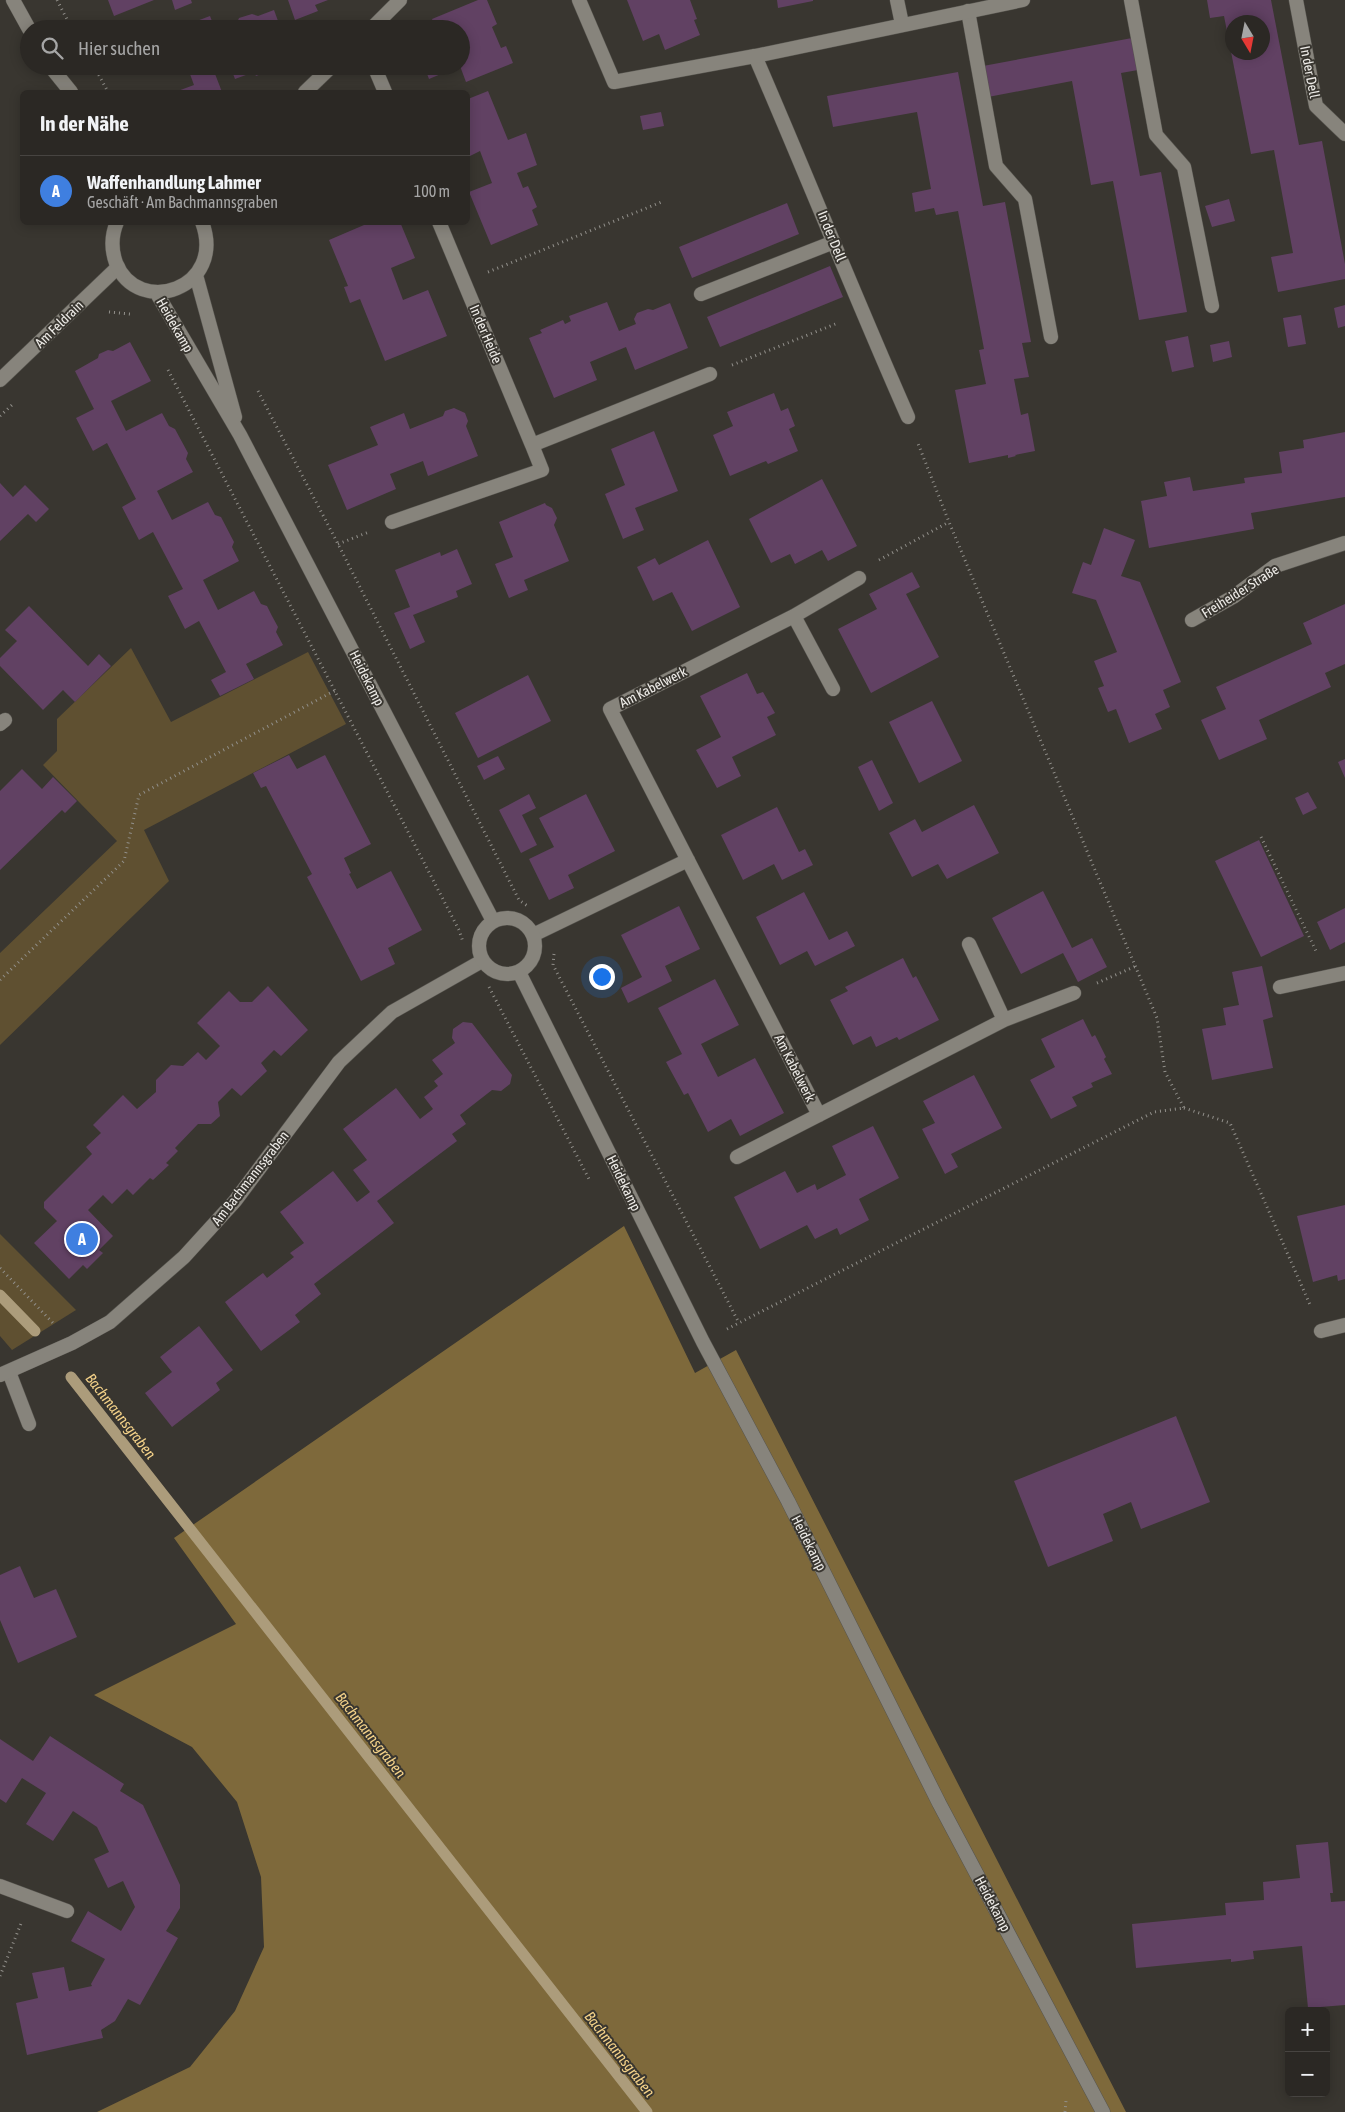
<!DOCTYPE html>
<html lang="de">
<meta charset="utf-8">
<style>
:root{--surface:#2b2824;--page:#373431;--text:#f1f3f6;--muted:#a6a6a6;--line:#474441;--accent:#8bbbb9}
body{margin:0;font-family:"Asap Condensed",sans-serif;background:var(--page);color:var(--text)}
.controls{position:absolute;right:15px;bottom:15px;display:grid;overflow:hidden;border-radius:8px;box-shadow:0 2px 12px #0003}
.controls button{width:45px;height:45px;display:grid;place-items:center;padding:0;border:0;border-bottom:1px solid var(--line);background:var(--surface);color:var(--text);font:25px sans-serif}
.compass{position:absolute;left:1225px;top:15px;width:45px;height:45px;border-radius:50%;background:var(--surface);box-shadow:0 2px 12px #0003;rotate:170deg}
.you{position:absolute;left:601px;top:976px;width:18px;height:18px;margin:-12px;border:4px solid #fff;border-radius:50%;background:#1a73e8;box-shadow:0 0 0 8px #1a73e833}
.badge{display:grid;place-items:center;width:32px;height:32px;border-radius:50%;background:var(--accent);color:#fff;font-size:16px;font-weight:700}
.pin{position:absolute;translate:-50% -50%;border:2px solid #fff;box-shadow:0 1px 5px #0006}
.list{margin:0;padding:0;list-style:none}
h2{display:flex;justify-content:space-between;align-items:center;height:65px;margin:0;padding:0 20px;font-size:21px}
h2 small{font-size:16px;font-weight:400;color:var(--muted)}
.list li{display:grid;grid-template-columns:32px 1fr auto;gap:15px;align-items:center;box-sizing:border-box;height:70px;padding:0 20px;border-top:1px solid var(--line)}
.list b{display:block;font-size:19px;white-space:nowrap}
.list p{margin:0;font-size:16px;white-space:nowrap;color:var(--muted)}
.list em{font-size:16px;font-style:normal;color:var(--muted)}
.icon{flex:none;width:28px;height:28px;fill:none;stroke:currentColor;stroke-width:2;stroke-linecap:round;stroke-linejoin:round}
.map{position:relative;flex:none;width:1345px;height:2112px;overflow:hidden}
.search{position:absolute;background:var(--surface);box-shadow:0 2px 12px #0003;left:20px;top:20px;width:450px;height:55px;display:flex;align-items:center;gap:12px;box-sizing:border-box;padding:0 18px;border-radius:28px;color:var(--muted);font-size:19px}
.panel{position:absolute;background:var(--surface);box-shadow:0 2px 12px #0003;left:20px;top:90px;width:450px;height:135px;border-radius:8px}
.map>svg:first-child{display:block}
.green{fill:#5f5031}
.forest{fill:#7e693b}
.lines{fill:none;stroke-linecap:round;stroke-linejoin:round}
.stream{stroke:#ac9c7b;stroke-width:11}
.building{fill:#614163;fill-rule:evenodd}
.service-casing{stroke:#56544e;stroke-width:15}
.minor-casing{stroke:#56544e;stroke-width:15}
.tertiary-casing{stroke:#56544e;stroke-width:15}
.path{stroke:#92908b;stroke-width:3;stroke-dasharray:1 4;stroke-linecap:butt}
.service{stroke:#87847c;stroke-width:14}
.minor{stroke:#87847c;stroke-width:14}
.tertiary{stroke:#87847c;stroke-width:14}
.labels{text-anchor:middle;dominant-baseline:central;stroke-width:4;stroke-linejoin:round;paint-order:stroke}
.street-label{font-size:14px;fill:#eeece8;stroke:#393630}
.water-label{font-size:15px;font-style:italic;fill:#f4d289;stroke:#393630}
</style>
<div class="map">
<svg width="1345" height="2112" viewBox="0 0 1345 2112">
<rect width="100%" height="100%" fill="#393630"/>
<path class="green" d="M 131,648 L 171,722 L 308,652 L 346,724 L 144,830 L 169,881 L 0,1045 L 0,953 L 117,841 L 43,765 L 57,751 L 57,719 Z
M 0,1234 L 76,1310 L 12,1350 L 0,1336 Z"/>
<path class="forest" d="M 624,1226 L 695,1373 L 736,1350 L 1126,2112 L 97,2112 L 190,2067 L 235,2011 L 264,1947 L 261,1877 L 237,1802 L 192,1747 L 94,1695 L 236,1624 L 174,1538 Z"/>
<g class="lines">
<path class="stream" d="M 0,1295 L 35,1331
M 71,1377 L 647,2112"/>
</g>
<path class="building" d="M 108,0 L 154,0 L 114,16 Z
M 172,0 L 191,0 L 192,3 L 175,10 Z
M 288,0 L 328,0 L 315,5 L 318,11 L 295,20 Z
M 478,0 L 487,0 L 497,24 L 492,27 L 501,48 L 506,46 L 513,63 L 466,82 L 460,66 L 461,29 L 436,29 L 432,19 Z
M 627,0 L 690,0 L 697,19 L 694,20 L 700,35 L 665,50 L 659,34 L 643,41 Z
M 777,0 L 813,0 L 813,1 L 778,8 Z
M 1207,0 L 1271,0 L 1299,145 L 1322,141 L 1345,264 L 1345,279 L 1278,292 L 1271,257 L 1293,253 L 1274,150 L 1251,154 L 1224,16 L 1210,18 ZM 1232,22 L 1262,22 L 1262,52 L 1232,52 Z
M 274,10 L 281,29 L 227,29 L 236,25 L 239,18 L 252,14 L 258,16 Z
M 210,16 L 215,29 L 197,29 L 194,22 Z
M 1132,38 L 1138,70 L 1121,73 L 1140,176 L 1161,172 L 1187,312 L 1139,320 L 1113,181 L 1091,185 L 1072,81 L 988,97 L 983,66 Z
M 187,66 L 212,66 L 222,92 L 175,92 L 194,85 Z
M 230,66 L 274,66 L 275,69 L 256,76 L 254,72 L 235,79 Z
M 424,66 L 460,66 L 429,79 Z
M 958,72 L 983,206 L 1005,202 L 1031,342 L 1022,343 L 1029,377 L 1014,379 L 1021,415 L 1028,413 L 1035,451 L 1015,455 L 1016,456 L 1008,458 L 1008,455 L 969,463 L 955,390 L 986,384 L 979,350 L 984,349 L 958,211 L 936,215 L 934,208 L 915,212 L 912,193 L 931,189 L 917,112 L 833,127 L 827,96 Z
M 488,91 L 508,140 L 526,133 L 537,165 L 517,173 L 523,188 L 528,186 L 537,207 L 532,210 L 538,225 L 491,245 L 469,192 L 492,183 L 480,151 L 468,157 L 468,99 Z
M 661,112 L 664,126 L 643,130 L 640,116 Z
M 1229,199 L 1235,221 L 1212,227 L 1205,206 Z
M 787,203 L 799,234 L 692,278 L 679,247 Z
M 371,222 L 400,222 L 415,258 L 391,268 L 403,300 L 428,290 L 447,336 L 385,361 L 360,299 L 350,303 L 344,287 L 348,286 L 329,240 Z
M 830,266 L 843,297 L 720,347 L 707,317 Z
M 607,302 L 619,331 L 636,324 L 634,319 L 637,313 L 648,309 L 653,310 L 670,303 L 688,348 L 635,370 L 626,347 L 590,362 L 597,380 L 554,398 L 529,338 L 542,333 L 540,330 L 563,320 L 565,324 L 571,321 L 569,316 Z
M 1345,305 L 1345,326 L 1338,328 L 1334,308 Z
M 1301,315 L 1306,344 L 1288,347 L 1283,318 Z
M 1188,336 L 1194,367 L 1172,372 L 1165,341 Z
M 1229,341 L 1232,357 L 1213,362 L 1210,345 Z
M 130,342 L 151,381 L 111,401 L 126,431 L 162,413 L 169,426 L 175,429 L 188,453 L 186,459 L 193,472 L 157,491 L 172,520 L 208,502 L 215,515 L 221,517 L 234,542 L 232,547 L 239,561 L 203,580 L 218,610 L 254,591 L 261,604 L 267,606 L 272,616 L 278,627 L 276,632 L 283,645 L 246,664 L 254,679 L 220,696 L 211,680 L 226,672 L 199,621 L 185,629 L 168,596 L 183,589 L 153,532 L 139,540 L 122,507 L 136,499 L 107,443 L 93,451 L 76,418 L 94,409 L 75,371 L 98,358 L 99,354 L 108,350 L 113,351 Z
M 774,393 L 781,411 L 788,408 L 795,426 L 789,429 L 798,451 L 768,464 L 766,461 L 730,476 L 713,435 L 733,426 L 727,412 Z
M 454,408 L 465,413 L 468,421 L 466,426 L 478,456 L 428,476 L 423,461 L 390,474 L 396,489 L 347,510 L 328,465 L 378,445 L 370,427 L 404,413 L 410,429 L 443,416 L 445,411 Z
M 654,431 L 678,491 L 635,508 L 644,530 L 623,539 L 605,494 L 625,485 L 611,449 Z
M 1345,432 L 1345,497 L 1251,513 L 1254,529 L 1149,548 L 1141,501 L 1167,496 L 1164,482 L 1190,477 L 1193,491 L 1245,483 L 1244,478 L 1282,473 L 1279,452 L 1304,448 L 1303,440 Z
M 822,479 L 857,546 L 828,561 L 822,550 L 795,564 L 790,554 L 771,563 L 749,519 Z
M 0,483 L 13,497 L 25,485 L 49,509 L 36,522 L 28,514 L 0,541 Z
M 545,503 L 546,505 L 552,508 L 557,518 L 554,525 L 569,561 L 524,580 L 528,590 L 509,598 L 495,564 L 513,557 L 499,522 Z
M 1104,528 L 1135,540 L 1121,576 L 1140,582 L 1181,682 L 1163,690 L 1170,707 L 1155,714 L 1162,729 L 1129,743 L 1116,709 L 1108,712 L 1098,688 L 1104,686 L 1094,661 L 1117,652 L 1096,600 L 1072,593 L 1083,562 L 1091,565 Z
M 708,540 L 740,607 L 692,631 L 672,592 L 653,601 L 637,567 L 655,558 L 659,565 Z
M 457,549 L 472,584 L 456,591 L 458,597 L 413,615 L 425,642 L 410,649 L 394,613 L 410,607 L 395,570 L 440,552 L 441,556 Z
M 912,572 L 920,587 L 906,594 L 939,657 L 871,693 L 838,629 L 877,609 L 869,594 Z
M 1345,604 L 1345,664 L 1325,673 L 1331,687 L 1259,720 L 1267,739 L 1219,760 L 1201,720 L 1226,709 L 1216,687 L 1312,644 L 1303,623 Z
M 29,606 L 88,666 L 99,654 L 111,666 L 75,702 L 63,690 L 43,710 L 0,666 L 0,658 L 17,641 L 5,630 Z
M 747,673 L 757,694 L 763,692 L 775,713 L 767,717 L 776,735 L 732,757 L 741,776 L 717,788 L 696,750 L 721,737 L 700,696 Z
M 528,675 L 551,721 L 478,758 L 455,713 Z
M 932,701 L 962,761 L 919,783 L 889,722 Z
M 289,755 L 297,769 L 325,755 L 371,844 L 344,858 L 351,873 L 349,874 L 357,889 L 391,871 L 422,930 L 388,948 L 395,964 L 361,981 L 307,877 L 312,874 L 266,786 L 261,788 L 253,773 Z
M 498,756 L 505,769 L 484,780 L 477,766 Z
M 1345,759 L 1345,778 L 1338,762 Z
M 872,760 L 893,803 L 879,811 L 858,767 Z
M 22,769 L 42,789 L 53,777 L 77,801 L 65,813 L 62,810 L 0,870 L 0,791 Z
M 1308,792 L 1317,808 L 1303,815 L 1295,798 Z
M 529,794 L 536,808 L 522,815 L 537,845 L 521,853 L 499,810 Z
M 586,794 L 615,851 L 568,875 L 574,888 L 549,900 L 529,859 L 554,847 L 539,818 Z
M 974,805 L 999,853 L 947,879 L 938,864 L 912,877 L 889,833 L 915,819 L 922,832 Z
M 777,807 L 799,852 L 805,849 L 813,865 L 782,880 L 774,864 L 743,880 L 721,835 Z
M 1259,840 L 1304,936 L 1261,957 L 1215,861 Z
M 1043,891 L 1072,948 L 1092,938 L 1107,967 L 1078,982 L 1063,953 L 1021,974 L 992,918 Z
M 804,892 L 829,940 L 847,931 L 855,946 L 815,966 L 807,951 L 780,965 L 756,917 Z
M 679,906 L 700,949 L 665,966 L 672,981 L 628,1003 L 621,988 L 642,977 L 621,935 Z
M 1345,908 L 1345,942 L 1330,950 L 1317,922 Z
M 903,958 L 913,978 L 916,976 L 939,1020 L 899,1040 L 897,1037 L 876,1047 L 871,1036 L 853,1045 L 830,1000 L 848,991 L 845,987 Z
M 1262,966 L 1273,1017 L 1263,1020 L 1273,1068 L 1212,1080 L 1202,1029 L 1226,1025 L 1223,1008 L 1239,1005 L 1232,972 Z
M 715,979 L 739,1025 L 701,1044 L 718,1077 L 755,1058 L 784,1113 L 740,1136 L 731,1119 L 708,1132 L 688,1093 L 684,1095 L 666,1062 L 682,1054 L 658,1008 Z
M 268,986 L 308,1030 L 281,1056 L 274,1050 L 261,1063 L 267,1071 L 241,1096 L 232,1088 L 218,1102 L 220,1116 L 211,1124 L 198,1124 L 175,1148 L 178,1151 L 166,1163 L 169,1165 L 153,1180 L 150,1178 L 133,1195 L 127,1189 L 112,1204 L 103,1195 L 88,1210 L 113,1236 L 99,1250 L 103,1253 L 87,1269 L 83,1265 L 69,1279 L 34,1243 L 57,1221 L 44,1208 L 44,1202 L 92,1154 L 86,1147 L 101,1133 L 93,1125 L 123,1095 L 137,1109 L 156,1092 L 156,1080 L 171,1065 L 183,1066 L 198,1052 L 206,1060 L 220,1046 L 197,1023 L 229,991 L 240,1002 L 252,1002 Z
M 1083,1019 L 1092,1037 L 1095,1035 L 1106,1057 L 1104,1059 L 1112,1074 L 1091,1083 L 1093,1087 L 1072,1097 L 1077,1106 L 1051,1119 L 1030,1080 L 1055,1067 L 1041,1039 Z
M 463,1022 L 472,1023 L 512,1075 L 510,1084 L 501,1091 L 492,1090 L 460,1115 L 466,1124 L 452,1134 L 457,1141 L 377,1201 L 394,1223 L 314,1284 L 321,1294 L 295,1315 L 300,1322 L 261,1351 L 225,1302 L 263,1273 L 267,1278 L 294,1257 L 290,1253 L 304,1243 L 280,1212 L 333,1171 L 357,1202 L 370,1192 L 353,1170 L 367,1160 L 343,1129 L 396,1088 L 420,1119 L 433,1109 L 424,1097 L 438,1086 L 434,1081 L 443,1074 L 432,1060 L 455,1043 L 452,1038 L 453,1029 Z
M 974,1075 L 1002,1128 L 951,1154 L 958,1167 L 945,1174 L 922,1129 L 935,1123 L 923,1101 Z
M 873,1126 L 899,1178 L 859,1199 L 869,1220 L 840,1235 L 837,1228 L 815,1239 L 807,1225 L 760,1249 L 734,1197 L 785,1171 L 797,1193 L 815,1184 L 817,1190 L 846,1175 L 832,1146 Z
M 1345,1205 L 1345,1279 L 1338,1281 L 1337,1275 L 1313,1282 L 1297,1216 Z
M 199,1326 L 233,1370 L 216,1383 L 220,1390 L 172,1427 L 145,1393 L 172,1372 L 160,1357 Z
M 1176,1416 L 1210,1502 L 1141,1529 L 1131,1502 L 1103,1514 L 1113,1541 L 1048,1567 L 1014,1481 Z
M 20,1566 L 34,1598 L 56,1589 L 77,1637 L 18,1663 L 0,1620 L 0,1575 Z
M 50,1736 L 124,1784 L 120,1791 L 143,1805 L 180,1885 L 180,1908 L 166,1931 L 178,1938 L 140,2005 L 128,1999 L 115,2021 L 101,2030 L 103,2038 L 27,2055 L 16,2003 L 38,1998 L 32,1973 L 64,1967 L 69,1991 L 92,1986 L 91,1984 L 105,1959 L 71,1941 L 88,1911 L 121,1931 L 135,1907 L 123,1881 L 108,1888 L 94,1859 L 109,1852 L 97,1827 L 73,1811 L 53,1841 L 26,1824 L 46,1793 L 22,1778 L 6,1803 L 0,1799 L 0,1739 L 33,1761 Z
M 1328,1842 L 1333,1893 L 1330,1893 L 1331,1902 L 1345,1901 L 1345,2005 L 1308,2008 L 1302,1946 L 1253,1951 L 1254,1959 L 1231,1962 L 1231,1959 L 1136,1968 L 1132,1924 L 1226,1915 L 1225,1903 L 1264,1900 L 1263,1882 L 1300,1878 L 1296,1845 Z"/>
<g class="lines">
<g class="service-casing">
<path id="service" d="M 1131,0 L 1156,135 L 1184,167 L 1212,306
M 1296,0 L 1316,106 L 1345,134
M 968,11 L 996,166 L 1025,199 L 1051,337
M 755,56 C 807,176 855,297 908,417
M 701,294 L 834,242
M 1192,620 L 1233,597 L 1275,566 L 1345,543
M 9,1372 L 29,1424"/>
</g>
<g class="minor-casing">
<path id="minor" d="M 579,0 L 614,82 L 755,56 L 1023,0
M 897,0 L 902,24
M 371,29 L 400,0
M 374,66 L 385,92
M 305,92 L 332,66
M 439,222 L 532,445
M 0,380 L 118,267
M 392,522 L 542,470 L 532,445 L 710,374
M 794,616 L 833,689
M 0,724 L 5,720
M 533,935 L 688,860
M 969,944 L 1004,1020
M 1280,987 L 1345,973
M 819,1115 L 610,709 L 794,616 L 859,578
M 737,1157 L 1004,1020 L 1074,993
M 1321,1331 L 1345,1325
M 0,1375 L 72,1343 L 110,1322 L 184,1257 L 235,1201 L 339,1062 L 392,1012 L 482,961
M 0,1886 L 67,1911"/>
</g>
<g class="tertiary-casing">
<path id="tertiary" d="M 13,0 L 29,29
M 50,66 L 71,92
M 117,222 C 111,236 111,249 116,263 C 138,318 227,289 202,222
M 196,275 L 235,417
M 156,292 L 240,435 L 493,921
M479 946a28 28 0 1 1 56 0a28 28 0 1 1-56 0Z
M 519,972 L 703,1342 L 788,1501 L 939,1803 L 1103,2112"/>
</g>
<path class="path" d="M 57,0 L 72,29
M 94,66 L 108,92
M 488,272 L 664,201
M 109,312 L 130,314
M 732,365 L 838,323
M 168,370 L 459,930 L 463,942
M 258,391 L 338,544 L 519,900 L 529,907
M 0,416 L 12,405
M 338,544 L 369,532
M 879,560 L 949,522
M 1261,837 L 1317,953
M 554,954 L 553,965 L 739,1323
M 0,980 L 124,861 L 139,795 L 336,690
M 1097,983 L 1136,966
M 489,987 L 590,1181
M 1184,1108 L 1230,1123 L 1311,1307
M 0,1268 L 53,1323
M 727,1329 L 1154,1112 L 1184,1108 L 1165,1072 L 1157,1018 L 949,522 L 917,441
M 0,1976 L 22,1921
M 1065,2112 L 1066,2101"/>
<use href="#service" class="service"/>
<use href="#minor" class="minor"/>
<use href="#tertiary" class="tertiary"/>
</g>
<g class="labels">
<g class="street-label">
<text transform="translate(1310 72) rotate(79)">In der Dell</text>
<text transform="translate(832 236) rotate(68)">In der Dell</text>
<text transform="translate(59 324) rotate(-44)">Am Feldrain</text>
<text transform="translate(175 325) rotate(60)">Heidekamp</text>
<text transform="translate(486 334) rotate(67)">In der Heide</text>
<text transform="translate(1240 591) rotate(-32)">Freiheider Straße</text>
<text transform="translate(367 678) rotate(63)">Heidekamp</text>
<text transform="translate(653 687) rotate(-27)">Am Kabelwerk</text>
<text transform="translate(795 1068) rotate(63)">Am Kabelwerk</text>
<text transform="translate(250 1178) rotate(-52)">Am Bachmannsgraben</text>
<text transform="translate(624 1183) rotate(64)">Heidekamp</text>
<text transform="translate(809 1543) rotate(63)">Heidekamp</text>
<text transform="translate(993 1904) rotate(62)">Heidekamp</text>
</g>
<g class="water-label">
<text transform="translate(121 1416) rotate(52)">Bachmannsgraben</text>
<text transform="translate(371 1735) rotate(52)">Bachmannsgraben</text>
<text transform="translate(620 2054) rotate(52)">Bachmannsgraben</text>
</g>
</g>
</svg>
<div class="controls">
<button>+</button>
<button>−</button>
</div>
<svg class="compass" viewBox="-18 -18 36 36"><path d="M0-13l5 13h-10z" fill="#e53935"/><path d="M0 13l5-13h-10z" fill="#a6a6a6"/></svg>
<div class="you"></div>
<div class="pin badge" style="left:82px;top:1239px;background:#3f7fe0">A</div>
<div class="search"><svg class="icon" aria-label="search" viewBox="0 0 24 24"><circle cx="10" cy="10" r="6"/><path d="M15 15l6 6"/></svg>Hier suchen</div>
<section class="panel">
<h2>In der Nähe<small></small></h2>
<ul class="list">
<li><span class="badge" style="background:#3f7fe0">A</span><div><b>Waffenhandlung Lahmer</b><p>Geschäft · Am Bachmannsgraben</p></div><em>100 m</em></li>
</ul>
</section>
</div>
